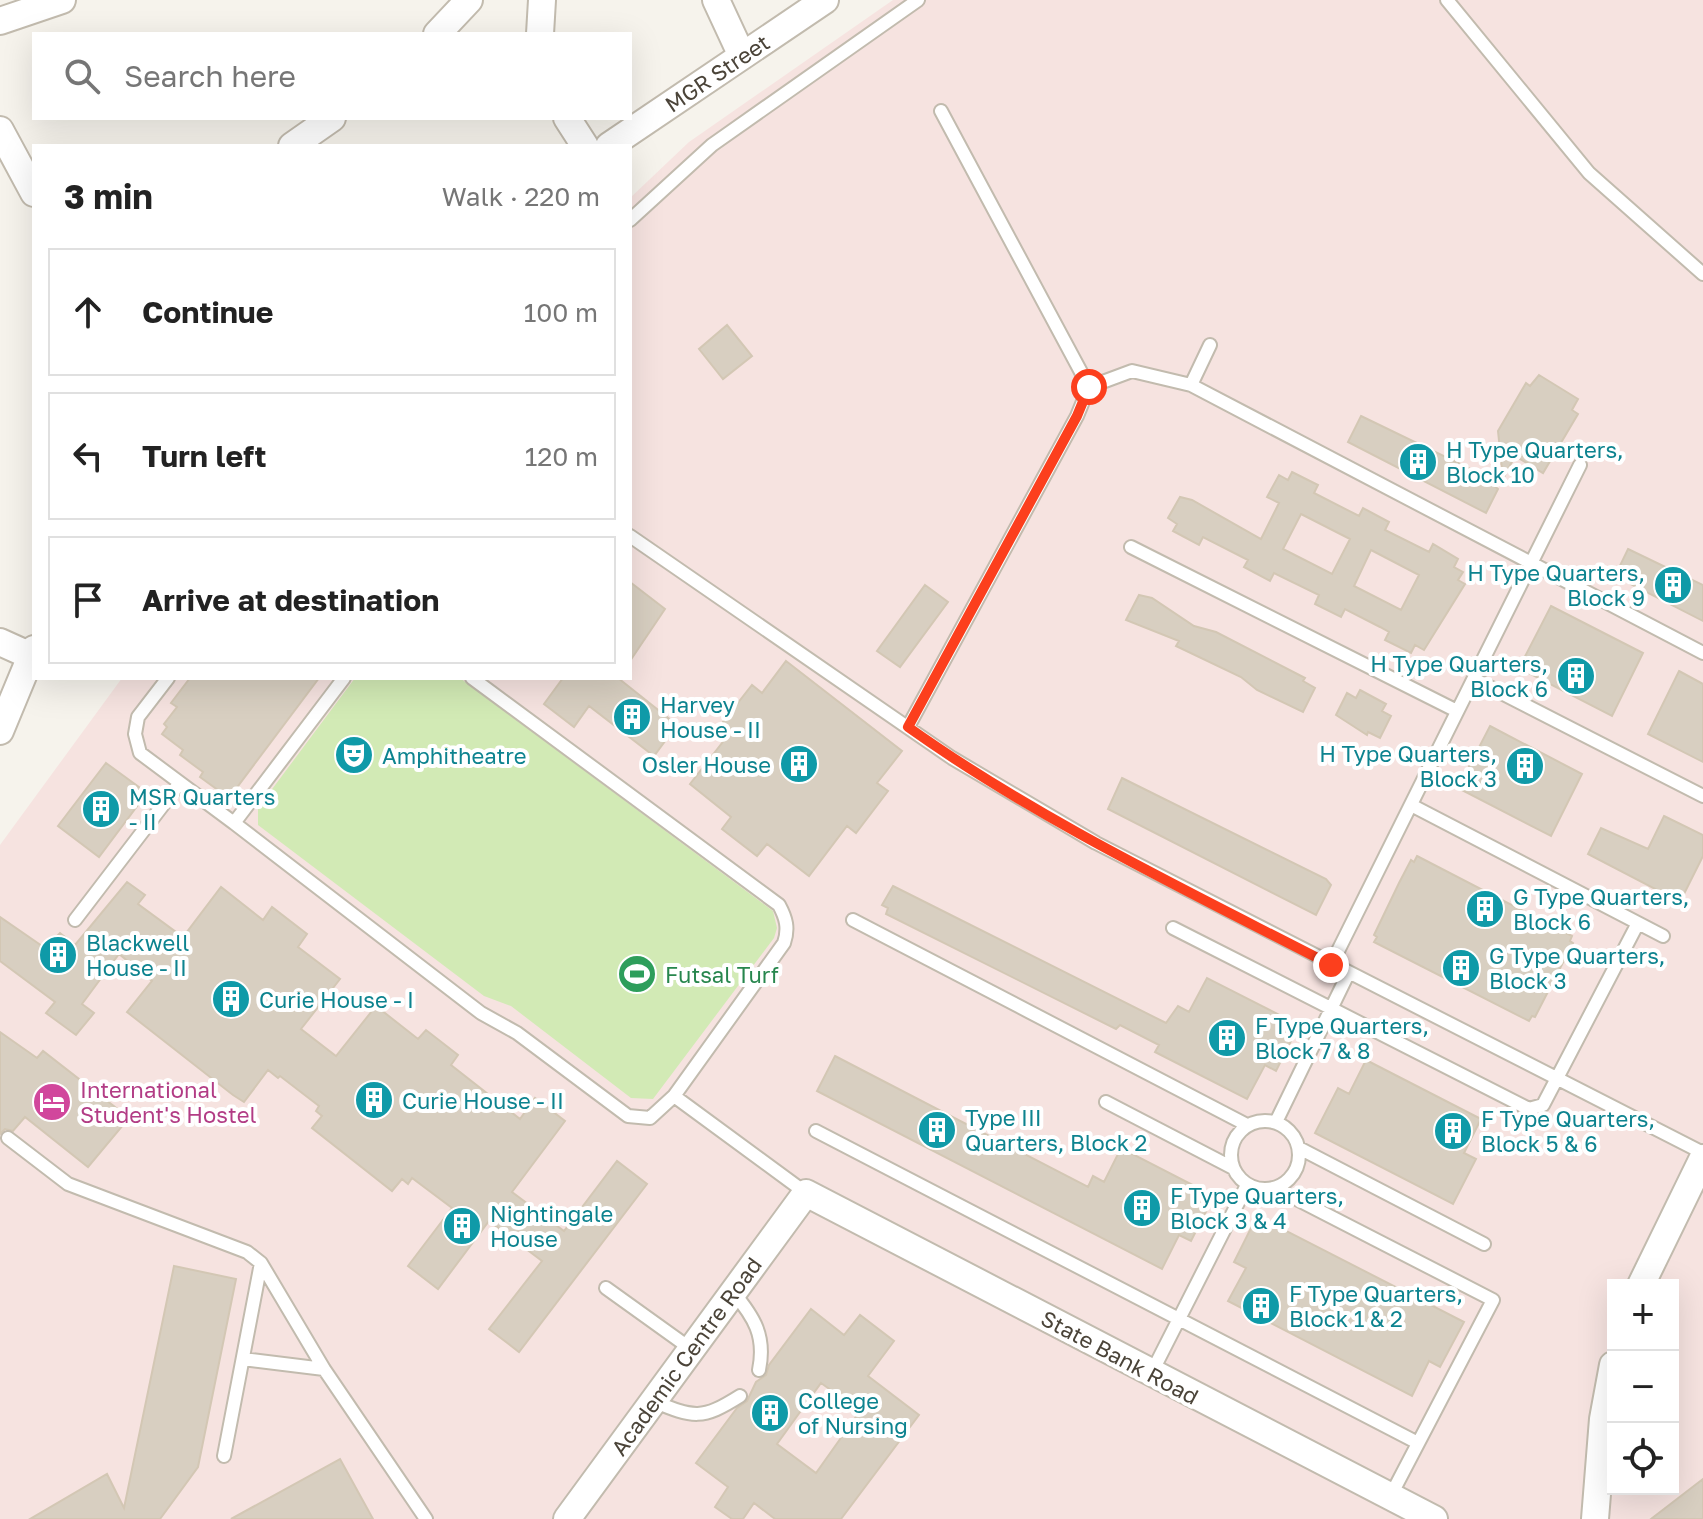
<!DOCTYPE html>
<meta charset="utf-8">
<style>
:root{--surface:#fff;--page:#f6f6f6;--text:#222;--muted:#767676;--line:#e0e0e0}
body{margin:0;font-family:"Golos Text",sans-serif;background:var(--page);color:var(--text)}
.controls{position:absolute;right:24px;bottom:24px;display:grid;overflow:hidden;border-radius:0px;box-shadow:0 8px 32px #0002}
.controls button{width:72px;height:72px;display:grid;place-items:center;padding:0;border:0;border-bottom:2px solid var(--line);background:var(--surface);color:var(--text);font:40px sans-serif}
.stop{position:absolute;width:24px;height:24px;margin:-18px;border:6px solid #fc3f1d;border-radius:50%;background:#fff}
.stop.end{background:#fc3f1d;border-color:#fff;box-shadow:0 2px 8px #0008}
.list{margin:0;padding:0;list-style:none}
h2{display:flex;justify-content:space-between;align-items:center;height:104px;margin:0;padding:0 32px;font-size:34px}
h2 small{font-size:26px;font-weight:400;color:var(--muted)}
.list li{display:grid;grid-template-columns:52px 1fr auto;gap:24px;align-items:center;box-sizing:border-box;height:128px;margin:0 16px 16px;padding:0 16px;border:2px solid var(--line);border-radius:0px}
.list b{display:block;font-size:30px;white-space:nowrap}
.list em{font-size:26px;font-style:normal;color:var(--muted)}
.icon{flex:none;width:44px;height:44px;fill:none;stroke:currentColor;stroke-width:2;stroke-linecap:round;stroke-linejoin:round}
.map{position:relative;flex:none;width:1703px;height:1519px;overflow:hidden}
.search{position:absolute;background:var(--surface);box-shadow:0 8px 32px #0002;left:32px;top:32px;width:600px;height:88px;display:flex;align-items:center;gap:20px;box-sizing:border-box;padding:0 28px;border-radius:0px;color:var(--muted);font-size:30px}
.panel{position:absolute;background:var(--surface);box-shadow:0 8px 32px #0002;left:32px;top:144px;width:600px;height:536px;border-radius:0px}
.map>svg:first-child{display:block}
.medical{fill:#f6e3e0;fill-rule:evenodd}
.green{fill:#d2eab5}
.building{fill:#d8cfc1;stroke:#d3c7b4;stroke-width:2;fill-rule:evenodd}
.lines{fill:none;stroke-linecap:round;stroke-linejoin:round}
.service-casing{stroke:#c2bbae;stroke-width:16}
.minor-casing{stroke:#c2bbae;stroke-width:30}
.service{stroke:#fff;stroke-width:12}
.minor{stroke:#fff;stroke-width:26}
.route{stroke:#fc3f1d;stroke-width:10}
.labels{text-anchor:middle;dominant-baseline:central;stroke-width:8;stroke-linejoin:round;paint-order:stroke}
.street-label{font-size:22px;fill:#4b4439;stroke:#fff}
.culture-label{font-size:22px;fill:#0d838f;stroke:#fff;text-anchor:start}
.leisure-label{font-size:22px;fill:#27864d;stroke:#fff;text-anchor:start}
.hotel-label{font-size:22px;fill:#b23c85;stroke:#fff;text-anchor:start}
</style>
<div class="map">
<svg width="1703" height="1519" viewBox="0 0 1703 1519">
<rect width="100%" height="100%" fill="#f6f3ec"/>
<path class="medical" d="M 893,0 L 1703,0 L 1703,1519 L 0,1519 L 0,845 L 122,678 L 630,678 L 630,198 L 689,142 ZM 1613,1285 L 1673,1285 L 1673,1489 L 1613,1489 Z"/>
<path class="green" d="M 355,678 L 460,678 L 773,911 L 777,928 L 774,938 L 653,1099 L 631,1098 L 511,1006 L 484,996 L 258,825 L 258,808 Z"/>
<path class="building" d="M 727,325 L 752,356 L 723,379 L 699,349 Z
M 1539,375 L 1578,399 L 1572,410 L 1578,414 L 1543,473 L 1515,456 L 1503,479 L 1498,431 L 1526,383 L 1530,386 Z
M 1361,416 L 1477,472 L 1498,489 L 1486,513 L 1348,442 Z
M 1292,472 L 1318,485 L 1314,493 L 1359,516 L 1363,508 L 1389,522 L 1385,530 L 1429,552 L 1433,544 L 1458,559 L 1454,567 L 1463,572 L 1458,580 L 1465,584 L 1424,650 L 1415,645 L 1411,653 L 1385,640 L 1389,632 L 1380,627 L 1345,609 L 1341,617 L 1315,604 L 1319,595 L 1274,573 L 1270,581 L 1244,567 L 1248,560 L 1203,537 L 1199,545 L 1173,531 L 1177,524 L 1168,518 L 1180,497 L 1192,500 L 1261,539 L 1279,503 L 1267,497 L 1279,475 L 1288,480 ZM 1301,514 L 1350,539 L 1332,574 L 1283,549 ZM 1371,550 L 1419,575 L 1401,610 L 1354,586 Z
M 1628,549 L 1703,585 L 1703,621 L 1615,576 Z
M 630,582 L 665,609 L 630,661 Z
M 925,585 L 948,602 L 900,667 L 877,651 Z
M 1139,595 L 1152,598 L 1194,626 L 1216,632 L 1305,678 L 1303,681 L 1315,688 L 1303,712 L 1257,690 L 1241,677 L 1176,646 L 1179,641 L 1126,620 Z
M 1551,606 L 1643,653 L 1612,716 L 1519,668 Z
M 786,661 L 902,751 L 877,783 L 888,791 L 856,833 L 847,826 L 809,876 L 767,844 L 757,856 L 722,829 L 731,817 L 690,784 L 729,734 L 719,727 L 752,685 L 762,693 Z
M 1679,671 L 1703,684 L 1703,762 L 1648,734 Z
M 190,678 L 319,678 L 229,798 L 200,777 L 203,772 L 180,755 L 183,750 L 162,734 L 167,727 L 164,724 L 177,707 L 171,703 Z
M 563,678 L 618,678 L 677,725 L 654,756 L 589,706 L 574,727 L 544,704 Z
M 1360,690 L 1386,704 L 1382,711 L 1391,716 L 1380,738 L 1368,732 L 1367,735 L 1336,715 L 1347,693 L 1356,698 Z
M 1490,726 L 1582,774 L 1551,836 L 1458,788 Z
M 106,763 L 147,793 L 99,857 L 58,826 Z
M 1122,778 L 1326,879 L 1331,885 L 1316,915 L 1108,809 Z
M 1664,816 L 1703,835 L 1703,856 L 1680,902 L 1588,854 L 1601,828 L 1648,849 Z
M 1417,856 L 1572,936 L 1570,941 L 1573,943 L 1535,1017 L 1532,1016 L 1529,1021 L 1374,942 L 1377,937 L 1374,935 L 1399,883 L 1411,860 L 1414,862 Z
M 127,882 L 145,895 L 138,904 L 183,937 L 221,887 L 263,920 L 272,907 L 307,934 L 298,947 L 340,979 L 301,1029 L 336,1056 L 376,1006 L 418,1039 L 426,1030 L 458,1055 L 451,1065 L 520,1119 L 535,1098 L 565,1121 L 512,1192 L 564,1231 L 617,1161 L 647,1184 L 519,1352 L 489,1329 L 542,1261 L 489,1221 L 438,1289 L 408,1266 L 452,1208 L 412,1178 L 408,1184 L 402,1179 L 392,1191 L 312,1128 L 322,1116 L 316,1111 L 319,1106 L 280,1076 L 278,1078 L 268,1070 L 244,1102 L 233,1095 L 127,1012 L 152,981 L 119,954 L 82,1004 L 94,1013 L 76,1035 L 46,1013 L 55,1002 L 0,961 L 0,917 L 45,948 L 60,933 L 75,945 Z
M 893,886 L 1166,1023 L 1178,1006 L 1189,1012 L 1207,978 L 1299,1025 L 1276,1071 L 1265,1065 L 1247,1099 L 1155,1052 L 1159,1045 L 1120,1025 L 1116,1029 L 886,914 L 888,908 L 882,905 Z
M 0,1032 L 37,1058 L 43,1051 L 129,1118 L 88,1167 L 25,1117 L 13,1131 L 5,1129 L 0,1134 Z
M 835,1056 L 1088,1187 L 1093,1176 L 1104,1182 L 1121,1148 L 1214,1196 L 1191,1241 L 1179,1235 L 1162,1269 L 817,1091 Z
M 1366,1060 L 1481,1119 L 1464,1153 L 1476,1159 L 1453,1204 L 1315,1133 L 1338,1088 L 1349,1094 Z
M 1257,1216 L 1464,1322 L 1440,1367 L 1429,1361 L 1412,1396 L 1228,1301 L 1246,1268 L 1234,1262 Z
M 174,1266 L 236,1279 L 198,1467 L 160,1519 L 30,1519 L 107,1474 L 124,1508 Z
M 811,1309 L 844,1335 L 860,1315 L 894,1341 L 868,1376 L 919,1415 L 841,1519 L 775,1519 L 754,1503 L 743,1519 L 732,1519 L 715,1507 L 728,1487 L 696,1463 L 737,1408 L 747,1401 L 756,1382 L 766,1375 L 769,1365 ZM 821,1383 L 860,1411 L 816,1473 L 777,1444 Z
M 340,1459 L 373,1519 L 231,1519 Z
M 1703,1479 L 1703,1519 L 1651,1519 Z"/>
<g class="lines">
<g class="service-casing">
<path id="service" d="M 1447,0 L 1589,173 L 1703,274
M 630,220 L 712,145 L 918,0
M 1191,385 L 1210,345
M 1089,387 L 1132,371 L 1191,385 L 1703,653
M 630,536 L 952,758 L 1096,843 L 1703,1153
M 1131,547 L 1457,711
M 168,678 L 138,717 L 135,734 L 140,753 L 234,823
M 344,678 L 234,823 L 481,1013 L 517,1033 L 628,1116 L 650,1118 L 674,1096 L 784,943 C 789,928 786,918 779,905 L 472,678
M 1474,679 L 1703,796
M 908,727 L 1077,416 L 1089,387 L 941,111
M 1411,805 L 1663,936
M 75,920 L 179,784
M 853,920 L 1247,1125
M 1173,928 L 1529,1109 L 1543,1105 L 1638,923
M 1331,965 L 1580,465
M 674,1096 L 806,1193
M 1106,1102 L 1233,1168
M1231 1155a34 34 0 1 1 68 0a34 34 0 1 1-68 0Z
M 1276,1122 L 1348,974
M 816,1131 L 1418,1443
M 8,1138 L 68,1184 L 247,1252 L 261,1263 L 324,1369 L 426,1519
M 1299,1148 L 1484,1244
M 1275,1188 L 1493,1300 L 1390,1497
M 606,1288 L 691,1349
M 733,1292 C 754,1317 766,1336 759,1370
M 243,1359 L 324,1369
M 1151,1374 L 1247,1185
M 653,1401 C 694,1418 702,1420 740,1396
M 224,1456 L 261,1263"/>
</g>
<g class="minor-casing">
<path id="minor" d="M 716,0 L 742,56
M 0,21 L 62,0
M 437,34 L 469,0
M 540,34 L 542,0
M 567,118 L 585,146
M 0,130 L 34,193
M 292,146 L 332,118
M 609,146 L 825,0
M 0,642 L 31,656
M 0,731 L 34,649
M 1641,1285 L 1703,1158
M 567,1519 L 806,1193 L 1434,1519
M 1595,1519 L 1603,1419 L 1613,1365"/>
</g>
<use href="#service" class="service"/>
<use href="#minor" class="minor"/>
</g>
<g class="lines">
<path class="route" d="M 1089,387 L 1077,416 L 908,727 C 1040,821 1188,891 1331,965"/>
</g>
<defs>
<g id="building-disc" transform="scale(2)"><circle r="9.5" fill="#0f9aa8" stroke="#fff"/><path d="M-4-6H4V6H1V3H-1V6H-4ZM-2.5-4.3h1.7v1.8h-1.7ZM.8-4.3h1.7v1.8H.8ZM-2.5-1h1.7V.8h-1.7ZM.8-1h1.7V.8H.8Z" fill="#fff"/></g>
<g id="theatre-disc" transform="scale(2)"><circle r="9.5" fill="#0f9aa8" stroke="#fff"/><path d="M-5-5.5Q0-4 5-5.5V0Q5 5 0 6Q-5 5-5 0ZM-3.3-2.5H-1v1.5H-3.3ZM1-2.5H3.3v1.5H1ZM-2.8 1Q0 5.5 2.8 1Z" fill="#fff"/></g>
<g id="stadium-disc" transform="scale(2)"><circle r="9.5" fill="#2e9e5b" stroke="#fff"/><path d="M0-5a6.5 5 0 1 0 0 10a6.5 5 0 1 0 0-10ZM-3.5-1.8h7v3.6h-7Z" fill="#fff"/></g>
<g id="hotel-disc" transform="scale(2)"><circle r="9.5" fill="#d1479c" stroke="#fff"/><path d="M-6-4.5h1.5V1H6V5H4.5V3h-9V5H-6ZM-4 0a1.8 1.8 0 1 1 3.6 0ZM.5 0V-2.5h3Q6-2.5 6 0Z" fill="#fff"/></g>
</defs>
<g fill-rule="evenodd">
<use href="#building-disc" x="1418" y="462"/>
<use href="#building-disc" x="1673" y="585"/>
<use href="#building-disc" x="1576" y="676"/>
<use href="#building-disc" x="632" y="717"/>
<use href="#theatre-disc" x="354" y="755"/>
<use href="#building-disc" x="799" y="764"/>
<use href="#building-disc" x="1525" y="766"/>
<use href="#building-disc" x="101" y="809"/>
<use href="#building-disc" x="1485" y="909"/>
<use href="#building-disc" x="58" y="955"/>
<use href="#building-disc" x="1461" y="968"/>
<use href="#stadium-disc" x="637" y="974"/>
<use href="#building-disc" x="231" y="999"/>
<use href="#building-disc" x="1227" y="1038"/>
<use href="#building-disc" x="374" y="1100"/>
<use href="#hotel-disc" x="52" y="1102"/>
<use href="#building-disc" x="937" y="1130"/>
<use href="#building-disc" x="1453" y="1131"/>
<use href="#building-disc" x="1142" y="1208"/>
<use href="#building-disc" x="462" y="1226"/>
<use href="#building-disc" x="1261" y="1306"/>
<use href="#building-disc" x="770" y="1413"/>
</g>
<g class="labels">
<g class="street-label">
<text transform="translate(717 73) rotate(-34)">MGR Street</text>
<text transform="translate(686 1356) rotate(-54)">Academic Centre Road</text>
<text transform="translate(1120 1357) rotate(28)">State Bank Road</text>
</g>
<g class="culture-label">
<text x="1446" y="449">H Type Quarters,<tspan x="1446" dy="25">Block 10</tspan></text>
<text x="1645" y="572" text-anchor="end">H Type Quarters,<tspan x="1645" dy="25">Block 9</tspan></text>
<text x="1548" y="663" text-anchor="end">H Type Quarters,<tspan x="1548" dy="25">Block 6</tspan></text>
<text x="660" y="704">Harvey<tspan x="660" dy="25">House - II</tspan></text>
<text x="1497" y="753" text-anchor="end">H Type Quarters,<tspan x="1497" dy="25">Block 3</tspan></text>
<text x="382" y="755">Amphitheatre</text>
<text x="771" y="764" text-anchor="end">Osler House</text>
<text x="129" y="796">MSR Quarters<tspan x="129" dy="25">- II</tspan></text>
<text x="1513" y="896">G Type Quarters,<tspan x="1513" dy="25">Block 6</tspan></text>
<text x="86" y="942">Blackwell<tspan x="86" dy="25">House - II</tspan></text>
<text x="1489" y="955">G Type Quarters,<tspan x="1489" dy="25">Block 3</tspan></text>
<text x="259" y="999">Curie House - I</text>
<text x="1255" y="1025">F Type Quarters,<tspan x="1255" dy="25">Block 7 &amp; 8</tspan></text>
<text x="402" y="1100">Curie House - II</text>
<text x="965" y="1117">Type III<tspan x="965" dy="25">Quarters, Block 2</tspan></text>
<text x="1481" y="1118">F Type Quarters,<tspan x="1481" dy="25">Block 5 &amp; 6</tspan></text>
<text x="1170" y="1195">F Type Quarters,<tspan x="1170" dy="25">Block 3 &amp; 4</tspan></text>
<text x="490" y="1213">Nightingale<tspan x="490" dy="25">House</tspan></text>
<text x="1289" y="1293">F Type Quarters,<tspan x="1289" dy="25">Block 1 &amp; 2</tspan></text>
<text x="798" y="1400">College<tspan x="798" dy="25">of Nursing</tspan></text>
</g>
<g class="leisure-label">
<text x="665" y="974">Futsal Turf</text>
</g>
<g class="hotel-label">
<text x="80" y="1089">International<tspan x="80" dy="25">Student's Hostel</tspan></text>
</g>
</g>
</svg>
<div class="controls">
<button>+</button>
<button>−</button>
<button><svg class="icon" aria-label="locate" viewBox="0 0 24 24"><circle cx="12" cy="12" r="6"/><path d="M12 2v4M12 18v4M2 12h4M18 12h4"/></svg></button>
</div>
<div class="stop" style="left:1089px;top:387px"></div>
<div class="stop end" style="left:1331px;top:965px"></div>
<div class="search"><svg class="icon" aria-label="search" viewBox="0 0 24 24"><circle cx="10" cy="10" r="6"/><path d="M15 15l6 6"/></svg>Search here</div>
<section class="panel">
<h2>3 min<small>Walk · 220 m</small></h2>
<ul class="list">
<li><svg class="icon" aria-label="ahead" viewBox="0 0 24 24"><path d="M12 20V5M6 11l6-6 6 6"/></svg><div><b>Continue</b></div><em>100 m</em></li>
<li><svg class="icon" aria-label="left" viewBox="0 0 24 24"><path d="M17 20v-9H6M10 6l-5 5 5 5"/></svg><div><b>Turn left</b></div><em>120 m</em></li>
<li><svg class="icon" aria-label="arrive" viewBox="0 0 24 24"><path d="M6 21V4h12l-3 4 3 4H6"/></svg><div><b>Arrive at destination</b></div></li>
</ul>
</section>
</div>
